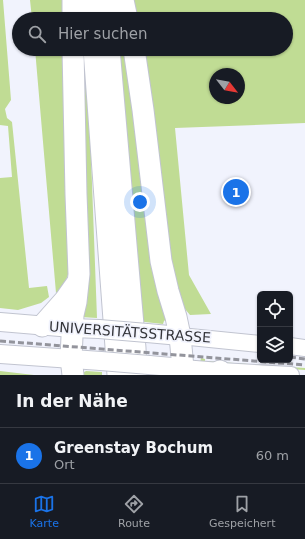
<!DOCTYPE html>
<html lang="de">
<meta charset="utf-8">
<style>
:root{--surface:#171b24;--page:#242831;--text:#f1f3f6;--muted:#9ea1a6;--line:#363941;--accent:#1a73e8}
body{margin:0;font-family:"DejaVu Sans",sans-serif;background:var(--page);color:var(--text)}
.controls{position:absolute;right:12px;bottom:12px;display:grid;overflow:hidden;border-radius:6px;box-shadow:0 1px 3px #0004}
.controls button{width:36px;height:36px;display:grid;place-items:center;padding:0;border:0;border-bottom:1px solid var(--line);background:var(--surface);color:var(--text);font:20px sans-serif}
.compass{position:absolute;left:209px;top:68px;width:36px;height:36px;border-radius:50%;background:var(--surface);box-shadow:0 1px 3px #0004;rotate:121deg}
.you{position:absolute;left:140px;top:202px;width:14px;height:14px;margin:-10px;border:3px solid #fff;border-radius:50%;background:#1a73e8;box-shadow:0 0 0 6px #1a73e833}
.badge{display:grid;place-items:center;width:26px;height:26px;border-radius:50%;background:var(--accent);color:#fff;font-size:13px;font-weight:700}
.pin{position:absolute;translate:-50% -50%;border:2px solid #fff;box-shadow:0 1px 4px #0006}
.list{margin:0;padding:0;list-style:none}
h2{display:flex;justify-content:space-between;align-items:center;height:52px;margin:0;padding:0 16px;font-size:17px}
h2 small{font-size:13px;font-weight:400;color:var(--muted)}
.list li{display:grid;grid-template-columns:26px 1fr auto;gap:12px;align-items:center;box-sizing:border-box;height:56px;padding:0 16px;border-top:1px solid var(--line)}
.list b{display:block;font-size:15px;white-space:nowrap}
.list p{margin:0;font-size:13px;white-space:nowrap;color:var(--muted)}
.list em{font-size:13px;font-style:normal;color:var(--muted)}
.icon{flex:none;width:22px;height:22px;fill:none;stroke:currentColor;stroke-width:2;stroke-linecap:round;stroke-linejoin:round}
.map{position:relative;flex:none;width:305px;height:375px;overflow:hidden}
.search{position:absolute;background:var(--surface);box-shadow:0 1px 3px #0004;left:12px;right:12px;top:12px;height:44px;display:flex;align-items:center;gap:10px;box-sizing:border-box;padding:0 14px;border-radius:22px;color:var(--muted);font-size:15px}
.sheet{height:108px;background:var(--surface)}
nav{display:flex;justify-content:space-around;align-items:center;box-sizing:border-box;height:56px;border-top:1px solid var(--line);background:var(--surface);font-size:11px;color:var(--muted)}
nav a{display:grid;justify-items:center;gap:2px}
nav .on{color:var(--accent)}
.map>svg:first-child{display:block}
.green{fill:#c0dc94;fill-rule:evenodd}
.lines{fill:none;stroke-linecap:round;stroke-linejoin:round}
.secondary-casing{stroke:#c1c4d0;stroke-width:18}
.primary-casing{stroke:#c1c4d0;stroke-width:20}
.highway-casing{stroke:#c1c4d0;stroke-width:23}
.secondary{stroke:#fff;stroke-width:16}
.primary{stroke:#fff;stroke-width:18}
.highway{stroke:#fff;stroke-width:21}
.rail{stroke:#93949c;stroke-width:3;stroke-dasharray:6 3;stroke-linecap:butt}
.primary-bridge-casing{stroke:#c1c4d0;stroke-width:20;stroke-linecap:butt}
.primary-bridge{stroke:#fff;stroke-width:18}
.labels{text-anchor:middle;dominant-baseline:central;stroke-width:3.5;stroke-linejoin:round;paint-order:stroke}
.street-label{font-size:14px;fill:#34353a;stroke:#f1f3fd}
</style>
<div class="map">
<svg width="305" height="375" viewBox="0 0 305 375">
<rect width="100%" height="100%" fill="#f1f3fd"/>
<path class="green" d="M 0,0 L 3,0 L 11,100 L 5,109 L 7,118 L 12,122 L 29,288 L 47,286 L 49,297 L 41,303 L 18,310 L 0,308 L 0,178 L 12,177 L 8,126 L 0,125 Z
M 30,0 L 69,0 L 69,19 L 32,19 Z
M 129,0 L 305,0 L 305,123 L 175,128 L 189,275 L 211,314 L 190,315 L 185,309 L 181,311 L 176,306 L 137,49 L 286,49 L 286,19 L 132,19 ZM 215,74 L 239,74 L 239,98 L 215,98 Z
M 35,49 L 69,49 L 71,265 C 68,275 65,286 56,293 Z
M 78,49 L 87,49 L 97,318 L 81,317 Z
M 116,49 L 126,49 L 169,317 L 164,321 L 163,324 L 136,321 Z
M 201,358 L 205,359 L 205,361 L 305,368 L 305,370 L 200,363 Z
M 0,371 L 34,375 L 0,375 Z
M 86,371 L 102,372 L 102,375 L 82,375 L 81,374 Z"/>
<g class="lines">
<g class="secondary-casing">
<path id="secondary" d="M 180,336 L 260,344
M 290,346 L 305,348
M 183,368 L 220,371 L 291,375"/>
</g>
<g class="primary-casing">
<path id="primary" d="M 0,322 L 72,328 L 99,329
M 147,333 L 180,336
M 0,354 L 101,361
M 149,365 L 183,368"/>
</g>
<g class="highway-casing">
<path id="highway" d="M 90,0 L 92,19
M 105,0 L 107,19
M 123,0 L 127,19
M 73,19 L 73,0
M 94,49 L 116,347 L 118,375
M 109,49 L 135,348 L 136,375
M 134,49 L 143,110 L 161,261 L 168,291 L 176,317 L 180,336 L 183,368 L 182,375
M 42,326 L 65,300 L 77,283
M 73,375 L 71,358 L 73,315 L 76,302 L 79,274 L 76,194 L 73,49
M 214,375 L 220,371"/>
</g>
<use href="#secondary" class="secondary"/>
<use href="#primary" class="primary"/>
<use href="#highway" class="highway"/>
<path class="rail" d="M 0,341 L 305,365
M 290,357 L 305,359"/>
<g class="primary-bridge-casing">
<path id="primary-bridge" d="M 99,329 L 147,333
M 101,361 L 149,365"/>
</g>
<use href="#primary-bridge" class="primary-bridge"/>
</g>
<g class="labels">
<g class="street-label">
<text transform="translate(130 332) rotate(4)">UNIVERSITÄTSSTRASSE</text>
</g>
</g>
</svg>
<div class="controls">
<button><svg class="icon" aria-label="locate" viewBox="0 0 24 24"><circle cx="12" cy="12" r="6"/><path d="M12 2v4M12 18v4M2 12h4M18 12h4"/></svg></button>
<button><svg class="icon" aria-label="layers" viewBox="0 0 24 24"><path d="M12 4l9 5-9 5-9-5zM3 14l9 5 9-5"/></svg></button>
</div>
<svg class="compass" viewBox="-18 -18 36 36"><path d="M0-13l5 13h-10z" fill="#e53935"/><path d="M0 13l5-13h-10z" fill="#9ea1a6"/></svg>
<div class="you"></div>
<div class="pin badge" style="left:236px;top:192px">1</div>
<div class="search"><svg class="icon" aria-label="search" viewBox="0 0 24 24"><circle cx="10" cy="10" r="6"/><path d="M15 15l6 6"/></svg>Hier suchen</div>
</div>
<section class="sheet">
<h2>In der Nähe<small></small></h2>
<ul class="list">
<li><span class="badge">1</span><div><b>Greenstay Bochum</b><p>Ort</p></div><em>60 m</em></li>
</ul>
</section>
<nav>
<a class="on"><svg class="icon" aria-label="map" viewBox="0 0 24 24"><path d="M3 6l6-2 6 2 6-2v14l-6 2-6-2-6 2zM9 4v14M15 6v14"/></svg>Karte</a>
<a><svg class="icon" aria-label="directions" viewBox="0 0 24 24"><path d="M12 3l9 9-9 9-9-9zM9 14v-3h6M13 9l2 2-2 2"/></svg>Route</a>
<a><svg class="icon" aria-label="saved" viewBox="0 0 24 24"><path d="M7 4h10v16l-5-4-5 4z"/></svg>Gespeichert</a>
</nav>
